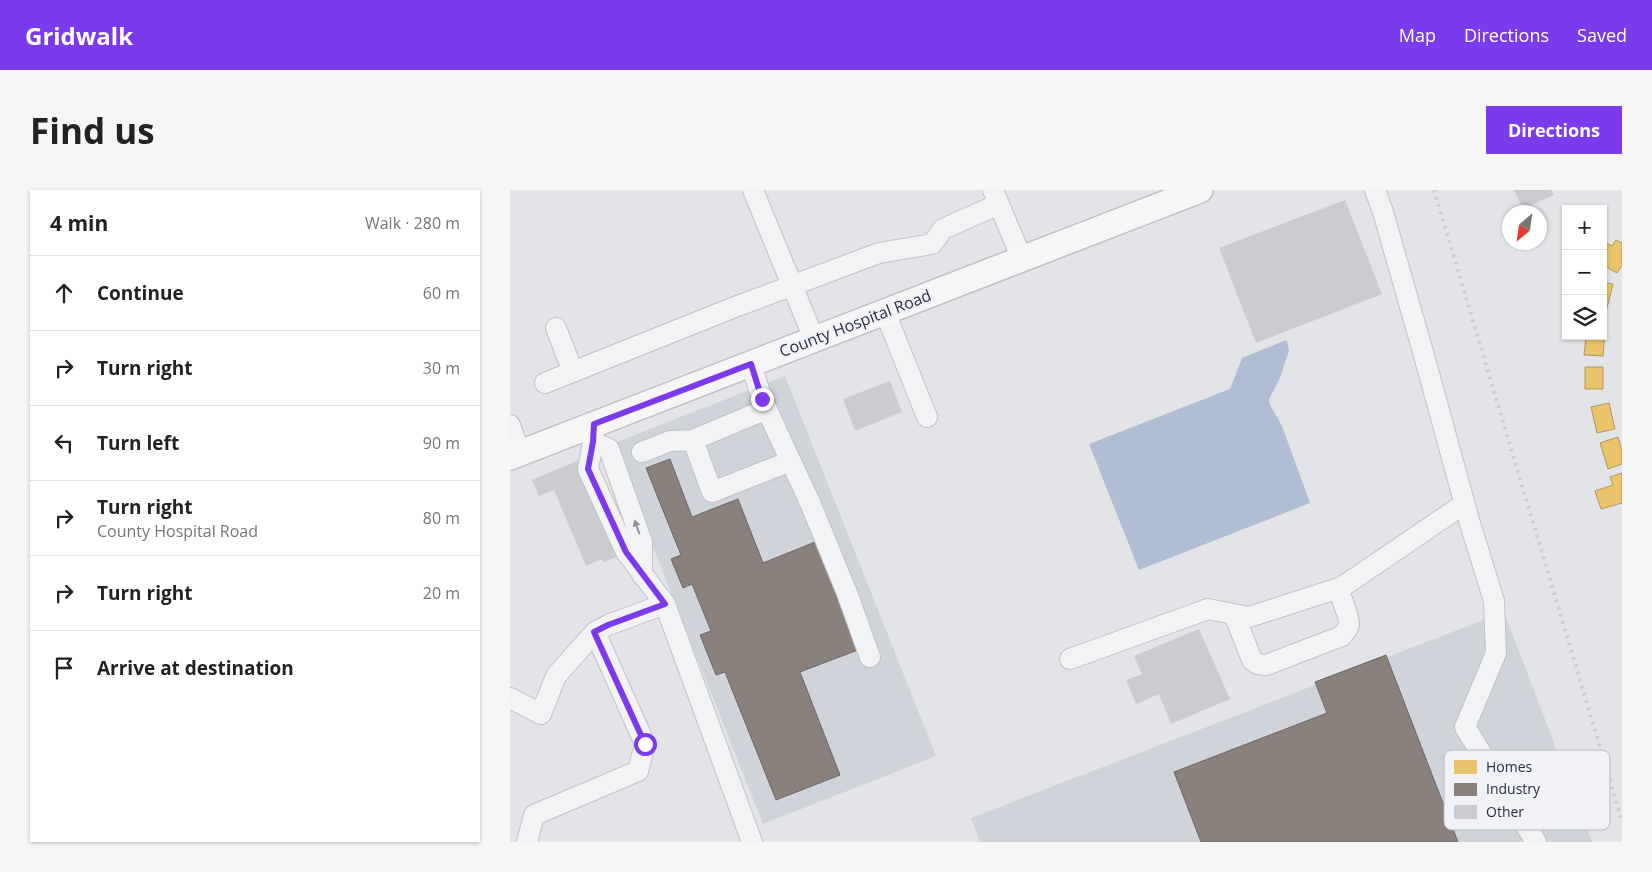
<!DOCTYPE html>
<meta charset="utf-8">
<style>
:root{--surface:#fff;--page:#f6f6f6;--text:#222;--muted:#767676;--line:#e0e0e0;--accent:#7c3aed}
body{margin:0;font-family:"Open Sans",sans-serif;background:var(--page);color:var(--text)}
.controls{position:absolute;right:15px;top:15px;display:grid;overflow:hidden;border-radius:0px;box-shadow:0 1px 4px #0004}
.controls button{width:45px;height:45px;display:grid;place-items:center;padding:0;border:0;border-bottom:1px solid var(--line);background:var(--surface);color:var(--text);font:25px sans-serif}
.compass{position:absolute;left:992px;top:15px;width:45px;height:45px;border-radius:50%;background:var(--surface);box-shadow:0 1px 4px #0004;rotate:209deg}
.stop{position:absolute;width:15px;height:15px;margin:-11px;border:4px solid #7c3aed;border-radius:50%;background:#fff}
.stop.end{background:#7c3aed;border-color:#fff;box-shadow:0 1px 5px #0008}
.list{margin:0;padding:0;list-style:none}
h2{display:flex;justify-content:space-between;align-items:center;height:65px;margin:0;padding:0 20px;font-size:21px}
h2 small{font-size:16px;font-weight:400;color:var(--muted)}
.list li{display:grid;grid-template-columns:32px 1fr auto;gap:15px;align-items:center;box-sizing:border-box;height:75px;padding:0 20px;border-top:1px solid var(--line)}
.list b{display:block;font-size:19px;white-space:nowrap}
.list p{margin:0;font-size:16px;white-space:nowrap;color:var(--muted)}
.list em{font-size:16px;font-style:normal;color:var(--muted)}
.icon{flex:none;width:28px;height:28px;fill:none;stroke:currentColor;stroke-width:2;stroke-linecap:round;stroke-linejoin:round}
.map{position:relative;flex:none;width:1112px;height:652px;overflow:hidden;border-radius:0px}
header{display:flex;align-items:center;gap:30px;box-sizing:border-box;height:70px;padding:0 25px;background:var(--accent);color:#fff}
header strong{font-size:24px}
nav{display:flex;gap:28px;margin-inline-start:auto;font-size:18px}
.intro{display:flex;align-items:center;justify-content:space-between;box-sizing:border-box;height:120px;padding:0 30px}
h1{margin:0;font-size:35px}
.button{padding:12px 22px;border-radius:0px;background:var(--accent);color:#fff;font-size:18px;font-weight:700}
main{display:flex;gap:30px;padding:0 30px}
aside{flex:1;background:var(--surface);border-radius:0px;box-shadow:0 1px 4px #0004}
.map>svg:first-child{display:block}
.built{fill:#d1d3db}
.water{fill:#b1bdd2}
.homes{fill:#e9c46a;stroke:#af975e}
.industry{fill:#8a817c;stroke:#6d686a}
.building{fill:#cbccd0}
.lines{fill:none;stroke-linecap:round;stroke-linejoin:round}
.minor-casing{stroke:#c1c2c6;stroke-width:22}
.major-casing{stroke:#bfc1c5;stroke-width:28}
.minor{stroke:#f2f3f5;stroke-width:20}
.major{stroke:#f6f6f7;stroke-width:25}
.rail{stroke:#cbccd0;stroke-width:4;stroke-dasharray:2.5 5;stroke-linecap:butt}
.oneway{fill:#8e919b}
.route{stroke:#7c3aed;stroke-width:6}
.labels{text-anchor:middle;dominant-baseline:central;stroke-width:5;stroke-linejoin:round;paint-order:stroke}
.street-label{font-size:16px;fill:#292f41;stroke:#f1f2f7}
.key{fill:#f1f2f7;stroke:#b5b8c0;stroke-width:1}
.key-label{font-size:14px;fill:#292f41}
</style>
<header>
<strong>Gridwalk</strong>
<nav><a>Map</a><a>Directions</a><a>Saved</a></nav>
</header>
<div class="intro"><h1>Find us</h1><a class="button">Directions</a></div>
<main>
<aside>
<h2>4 min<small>Walk · 280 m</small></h2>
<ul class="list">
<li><svg class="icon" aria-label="ahead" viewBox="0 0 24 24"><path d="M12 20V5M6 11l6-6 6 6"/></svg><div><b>Continue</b></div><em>60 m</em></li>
<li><svg class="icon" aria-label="right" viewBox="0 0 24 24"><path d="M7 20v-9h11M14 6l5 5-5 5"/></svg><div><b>Turn right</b></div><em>30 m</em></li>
<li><svg class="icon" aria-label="left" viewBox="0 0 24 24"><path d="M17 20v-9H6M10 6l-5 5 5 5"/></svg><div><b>Turn left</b></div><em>90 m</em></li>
<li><svg class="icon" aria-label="right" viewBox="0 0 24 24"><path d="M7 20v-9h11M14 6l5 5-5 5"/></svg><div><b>Turn right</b><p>County Hospital Road</p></div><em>80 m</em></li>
<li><svg class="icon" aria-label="right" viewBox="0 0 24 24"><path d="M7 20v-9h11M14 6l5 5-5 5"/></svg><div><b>Turn right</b></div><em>20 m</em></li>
<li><svg class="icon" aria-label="arrive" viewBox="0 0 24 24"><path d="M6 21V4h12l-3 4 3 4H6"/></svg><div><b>Arrive at destination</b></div></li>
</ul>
</aside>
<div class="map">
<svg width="1112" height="652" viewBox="0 0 1112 652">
<rect width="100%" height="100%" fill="#e3e4e8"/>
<path class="built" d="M 275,186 L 426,566 L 253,634 L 102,254 Z
M 994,422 L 1082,652 L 470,652 L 461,628 Z"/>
<path class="water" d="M 774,151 L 777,151 L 779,160 L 776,169 L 770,188 L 759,209 L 760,215 L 772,236 L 800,313 L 629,380 L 579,254 L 720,199 L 732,168 Z"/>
<path class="homes" d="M 1106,50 L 1112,53 L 1112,75 L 1107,83 L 1093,75 L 1093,51 L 1102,56 Z
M 1093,92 L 1103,94 L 1096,122 L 1093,121 Z
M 1093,139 L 1095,139 L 1093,166 L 1074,165 L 1076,146 L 1093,146 Z
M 1075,177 L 1093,177 L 1093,199 L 1075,199 Z
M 1099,213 L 1105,239 L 1087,243 L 1081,217 Z
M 1108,247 L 1112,261 L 1112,274 L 1098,279 L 1090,253 Z
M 1112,283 L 1112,313 L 1091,319 L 1085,301 L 1103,295 L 1100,287 Z"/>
<path class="industry" d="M 160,269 L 182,327 L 228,309 L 253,373 L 310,350 L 353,458 L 290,482 L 330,585 L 266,610 L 215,482 L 206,485 L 190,445 L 201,441 L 182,394 L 173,398 L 161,369 L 171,365 L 136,278 Z
M 876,465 L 948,652 L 691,652 L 664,582 L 817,523 L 805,492 Z"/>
<path class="building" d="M 1004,0 L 1041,0 L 1044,5 L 1013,19 Z
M 835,10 L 872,104 L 746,153 L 709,58 Z
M 380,191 L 392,222 L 345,241 L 333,209 Z
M 69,270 L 109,366 L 94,372 L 92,369 L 76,376 L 44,300 L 29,306 L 22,290 Z
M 689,439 L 720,509 L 661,534 L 649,504 L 626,514 L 616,490 L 632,484 L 624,466 Z"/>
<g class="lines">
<g class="minor-casing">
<path id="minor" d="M 243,0 L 304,149
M 483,0 L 512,69
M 865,0 L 873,22 L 915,169 L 959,330 L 984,411 L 986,463 L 955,537 L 1026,652
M 375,122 L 417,227
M 46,138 L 63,182
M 241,174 L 252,209 L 301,315 L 337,403 L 360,467
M 35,193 L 225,117 L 369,63 L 422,54 L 433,39 L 489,14
M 84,234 L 83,252 L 78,279 L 116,362 L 155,414 L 242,652
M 0,235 L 10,263
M 183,250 L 202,302 L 281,271
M 83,252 L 99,259 L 132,352 L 132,385
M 132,262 L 160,251 L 183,250 L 257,219
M 724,424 L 742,470 L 748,474 L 756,475 L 832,446 C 834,443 838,439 839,435 C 840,428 831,407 828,399
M 560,469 L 698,419 L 739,427 L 832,397 L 954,314
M 0,508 L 31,524 L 46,486 L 85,442
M 17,652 L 24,625 L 128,581 L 135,554 L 85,442 L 98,435 L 155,414"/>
</g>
<g class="major-casing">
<path id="major" d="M 0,267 L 690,0"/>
</g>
<use href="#minor" class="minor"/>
<use href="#major" class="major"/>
<path class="rail" d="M 924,0 L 1112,631"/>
</g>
<defs><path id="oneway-solid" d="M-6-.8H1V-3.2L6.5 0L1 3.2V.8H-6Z" transform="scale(1.25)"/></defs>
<use class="oneway" href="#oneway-solid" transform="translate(127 337) rotate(-110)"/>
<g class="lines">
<path class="route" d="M 135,554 L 84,442 L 98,435 L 155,414 L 116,362 L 78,279 L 83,252 L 84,234 L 241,174 L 252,209"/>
</g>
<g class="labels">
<g class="street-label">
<text transform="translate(345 133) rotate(-21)">County Hospital Road</text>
</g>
</g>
<rect x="934" y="560" width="166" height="80" rx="8" class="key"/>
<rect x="944" y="570" width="23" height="14" fill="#e9c46a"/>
<rect x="944" y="593" width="23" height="13" fill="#8a817c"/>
<rect x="944" y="615" width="23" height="14" fill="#cbccd0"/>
<g class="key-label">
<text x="976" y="582">Homes</text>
<text x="976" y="604">Industry</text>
<text x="976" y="627">Other</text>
</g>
</svg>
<div class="controls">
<button>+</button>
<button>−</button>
<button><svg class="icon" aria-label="layers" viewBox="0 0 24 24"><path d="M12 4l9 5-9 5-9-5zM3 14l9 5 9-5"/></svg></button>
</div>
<svg class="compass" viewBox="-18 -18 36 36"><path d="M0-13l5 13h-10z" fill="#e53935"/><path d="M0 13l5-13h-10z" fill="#767676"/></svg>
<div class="stop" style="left:135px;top:554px"></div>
<div class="stop end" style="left:252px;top:209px"></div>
</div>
</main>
